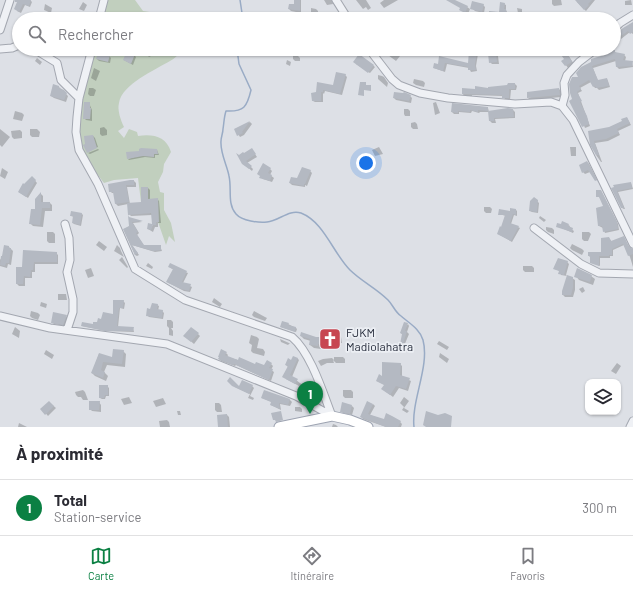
<!DOCTYPE html>
<html lang="fr">
<meta charset="utf-8">
<style>
:root{--surface:#fff;--page:#f2f2f3;--text:#2b2b33;--muted:#7c7c81;--line:#e1e1e2;--accent:#0b8043}
body{margin:0;font-family:Barlow,sans-serif;background:var(--page);color:var(--text)}
.controls{position:absolute;right:12px;bottom:12px;display:grid;overflow:hidden;border-radius:8px;box-shadow:0 1px 3px #0004}
.controls button{width:36px;height:36px;display:grid;place-items:center;padding:0;border:0;border-bottom:1px solid var(--line);background:var(--surface);color:var(--text);font:20px sans-serif}
.you{position:absolute;left:366px;top:163px;width:14px;height:14px;margin:-10px;border:3px solid #fff;border-radius:50%;background:#1a73e8;box-shadow:0 0 0 6px #1a73e833}
.badge{display:grid;place-items:center;width:26px;height:26px;border-radius:50%;background:var(--accent);color:#fff;font-size:13px;font-weight:700}
.pin{position:absolute;translate:-50% -33px;filter:drop-shadow(0 1px 2px #0008)}
.pin::after{content:'';position:absolute;top:21px;width:14px;height:12px;background:inherit;clip-path:polygon(0 0,100% 0,50% 100%)}
.list{margin:0;padding:0;list-style:none}
h2{display:flex;justify-content:space-between;align-items:center;height:52px;margin:0;padding:0 16px;font-size:17px}
h2 small{font-size:13px;font-weight:400;color:var(--muted)}
.list li{display:grid;grid-template-columns:26px 1fr auto;gap:12px;align-items:center;box-sizing:border-box;height:56px;padding:0 16px;border-top:1px solid var(--line)}
.list b{display:block;font-size:15px;white-space:nowrap}
.list p{margin:0;font-size:13px;white-space:nowrap;color:var(--muted)}
.list em{font-size:13px;font-style:normal;color:var(--muted)}
.icon{flex:none;width:22px;height:22px;fill:none;stroke:currentColor;stroke-width:2;stroke-linecap:round;stroke-linejoin:round}
.map{position:relative;flex:none;width:633px;height:427px;overflow:hidden}
.search{position:absolute;background:var(--surface);box-shadow:0 1px 3px #0004;left:12px;right:12px;top:12px;height:44px;display:flex;align-items:center;gap:10px;box-sizing:border-box;padding:0 14px;border-radius:22px;color:var(--muted);font-size:15px}
.sheet{height:108px;background:var(--surface)}
nav{display:flex;justify-content:space-around;align-items:center;box-sizing:border-box;height:56px;border-top:1px solid var(--line);background:var(--surface);font-size:11px;color:var(--muted)}
nav a{display:grid;justify-items:center;gap:2px}
nav .on{color:var(--accent)}
.map>svg:first-child{display:block}
.green{fill:#c1cfbe}
.shadow{fill:#0003}
.lines{fill:none;stroke-linecap:round;stroke-linejoin:round}
.stream{stroke:#99abc5;stroke-width:1.5}
.building{fill:#b4b9c2}
.minor-casing{stroke:#a3a7b0;stroke-width:9}
.major-casing{stroke:#9da3b1;stroke-width:11}
.minor{stroke:#eff1f5;stroke-width:7}
.major{stroke:#fff;stroke-width:9}
.labels{text-anchor:middle;dominant-baseline:central;stroke-width:3.5;stroke-linejoin:round;paint-order:stroke}
.poi-label{font-size:12px;fill:#272d3c;stroke:#eceff4;text-anchor:start}
</style>
<div class="map">
<svg width="633" height="427" viewBox="0 0 633 427">
<rect width="100%" height="100%" fill="#dde0e6"/>
<path class="green" d="M 107,0 L 135,0 L 143,11 L 156,13 L 161,19 L 102,19 Z
M 94,49 L 181,49 L 182,51 C 178,55 174,59 170,61 C 155,70 122,84 119,103 C 117,110 121,121 124,127 L 118,131 L 124,138 L 129,129 L 137,132 L 138,136 C 153,134 166,136 171,152 L 164,164 L 163,172 L 158,182 L 160,192 L 164,193 L 164,210 L 171,223 L 175,242 L 169,236 L 166,245 L 158,222 L 141,202 L 138,178 L 114,180 L 104,183 C 96,173 88,161 82,149 C 71,124 88,75 94,49 Z"/>
<path class="shadow" d="M 17,0 L 30,0 L 32,2 L 30,7 L 25,5 L 21,13 L 17,11 Z
M 295,0 L 301,0 L 301,13 L 291,11 L 289,9 L 295,5 Z
M 324,0 L 332,0 L 333,4 L 327,5 Z
M 356,0 L 366,0 L 371,8 L 368,10 L 366,7 L 363,9 Z
M 384,0 L 398,0 L 384,8 L 380,3 Z
M 552,0 L 561,0 L 562,5 L 554,6 L 552,4 Z
M 579,0 L 595,0 L 586,11 L 577,2 Z
M 631,0 L 632,5 L 625,5 L 625,1 Z
M 83,2 L 87,5 L 84,11 L 79,9 Z
M 45,4 L 52,8 L 51,13 L 44,10 Z
M 504,4 L 506,5 L 506,10 L 507,12 L 508,19 L 499,19 Z
M 464,5 L 470,9 L 468,14 L 465,13 Z
M 483,5 L 485,7 L 484,13 L 475,11 L 473,9 Z
M 311,8 L 316,9 L 318,11 L 318,15 L 313,15 L 311,13 Z
M 517,8 L 522,9 L 522,13 L 518,13 Z
M 555,13 L 562,13 L 564,15 L 564,18 L 552,19 L 557,17 Z
M 633,25 L 633,34 L 630,32 L 621,39 L 617,34 Z
M 101,49 L 110,50 L 109,56 L 111,58 L 110,63 L 99,61 L 97,59 Z
M 142,49 L 153,49 L 155,54 L 149,57 Z
M 393,49 L 392,50 L 400,56 L 396,61 L 388,55 Z
M 518,49 L 524,49 L 526,51 L 526,55 L 521,56 L 519,54 Z
M 558,49 L 564,49 L 574,64 L 568,68 L 563,61 L 566,59 Z
M 605,49 L 610,49 L 616,53 L 624,55 L 626,57 L 625,61 L 632,62 L 633,67 L 619,69 L 617,67 L 616,61 L 593,68 L 598,81 L 607,79 L 608,81 L 610,87 L 599,90 L 597,88 L 595,88 L 591,82 L 580,88 L 582,91 L 578,93 L 590,126 L 585,128 L 573,99 L 579,78 L 601,57 Z
M 476,52 L 478,54 L 476,66 L 477,71 L 471,72 L 469,68 L 447,64 L 445,72 L 434,68 L 439,65 L 440,57 L 468,64 Z
M 496,53 L 498,56 L 499,64 L 492,64 L 490,62 Z
M 134,55 L 136,57 L 133,65 L 124,60 Z
M 359,55 L 375,67 L 370,73 L 356,64 Z
M 293,56 L 298,56 L 300,58 L 300,61 L 295,61 L 293,59 Z
M 37,58 L 42,62 L 40,65 L 35,61 Z
M 287,60 L 291,62 L 290,66 L 286,64 Z
M 94,68 L 100,71 L 96,81 L 91,78 Z
M 345,75 L 347,77 L 342,95 L 325,91 L 324,94 L 323,93 L 323,102 L 315,102 L 313,101 L 317,93 L 318,83 L 334,86 Z
M 378,75 L 382,76 L 384,77 L 388,83 L 387,87 L 378,79 Z
M 414,79 L 423,81 L 425,83 L 424,87 L 416,85 L 413,83 Z
M 508,84 L 515,84 L 517,86 L 516,90 L 511,90 L 510,100 L 505,99 L 503,96 L 472,95 L 472,96 L 464,96 L 463,94 L 508,86 Z
M 59,87 L 68,96 L 66,102 L 54,98 L 51,96 Z
M 89,88 L 93,88 L 96,90 L 94,96 L 90,96 L 88,94 Z
M 559,89 L 561,91 L 561,97 L 530,100 L 528,98 Z
M 410,96 L 412,98 L 411,103 L 396,100 L 394,98 Z
M 436,102 L 440,113 L 435,115 L 433,103 Z
M 89,103 L 92,110 L 92,121 L 86,120 L 84,118 Z
M 452,104 L 488,108 L 489,112 L 513,110 L 515,112 L 515,118 L 495,119 L 496,123 L 492,123 L 490,121 L 489,112 L 480,112 L 479,113 L 472,111 L 471,113 L 459,112 L 459,114 L 454,114 L 452,112 Z
M 404,109 L 408,109 L 410,111 L 410,116 L 405,116 L 404,114 Z
M 15,111 L 22,113 L 24,115 L 22,121 L 13,119 Z
M 627,118 L 631,125 L 618,131 L 620,135 L 608,141 L 595,143 L 602,162 L 601,162 L 596,155 L 589,132 L 609,128 L 623,121 Z
M 250,122 L 252,124 L 244,135 L 240,137 L 235,129 Z
M 415,122 L 417,124 L 418,129 L 413,129 L 411,127 L 411,123 Z
M 104,127 L 107,130 L 107,135 L 102,136 L 100,134 L 100,128 Z
M 0,129 L 10,137 L 2,147 L 0,145 Z
M 30,129 L 37,129 L 40,132 L 39,137 L 32,137 L 30,135 Z
M 20,130 L 22,132 L 22,138 L 14,139 L 12,137 L 11,131 Z
M 93,136 L 95,138 L 98,147 L 87,151 Z
M 379,147 L 383,154 L 375,156 L 372,150 Z
M 570,147 L 576,147 L 576,156 L 571,156 Z
M 98,149 L 99,150 L 90,154 L 88,153 Z
M 157,150 L 159,155 L 155,155 L 155,158 L 145,157 L 129,160 L 128,159 Z
M 253,151 L 257,157 L 247,163 L 253,169 L 252,171 L 245,165 L 244,154 Z
M 587,162 L 589,164 L 598,182 L 590,172 L 585,174 L 583,172 Z
M 2,168 L 8,172 L 5,179 L 0,176 Z
M 270,169 L 272,171 L 270,175 L 274,178 L 272,182 L 263,179 L 261,177 Z
M 310,171 L 312,173 L 307,186 L 305,185 L 305,187 L 292,185 L 290,183 Z
M 32,177 L 37,183 L 28,198 L 19,192 Z
M 134,181 L 136,183 L 136,187 L 127,187 L 130,204 L 142,203 L 148,188 L 150,190 L 150,200 L 157,199 L 159,201 L 161,223 L 158,223 L 158,227 L 155,227 L 153,232 L 148,229 L 153,225 L 152,215 L 131,216 L 129,214 L 128,204 L 118,206 L 116,204 L 114,193 L 112,193 L 110,191 Z
M 631,183 L 633,189 L 618,192 L 625,209 L 624,209 L 622,208 L 615,187 Z
M 601,191 L 618,224 L 619,230 L 605,233 L 603,228 L 599,226 L 597,208 L 605,207 L 601,198 L 597,196 Z
M 41,194 L 43,196 L 43,203 L 50,203 L 52,205 L 52,211 L 45,211 L 43,227 L 33,226 L 30,223 L 36,210 L 36,199 Z
M 534,198 L 539,203 L 538,213 L 532,212 L 530,211 Z
M 484,207 L 490,207 L 492,209 L 491,213 L 486,213 L 484,211 Z
M 516,210 L 517,211 L 517,216 L 514,215 L 511,224 L 520,228 L 512,242 L 500,235 L 506,216 L 499,214 Z
M 82,214 L 83,215 L 81,226 L 74,224 L 73,223 L 74,217 L 71,216 Z
M 540,216 L 546,220 L 544,222 L 539,218 Z
M 129,218 L 142,222 L 133,223 L 139,233 L 137,235 L 144,246 L 160,246 L 162,251 L 155,252 L 132,245 L 139,255 L 137,256 L 135,255 L 124,230 L 130,226 Z
M 568,225 L 570,226 L 569,228 L 574,231 L 573,233 L 557,226 Z
M 546,227 L 552,228 L 554,230 L 554,234 L 548,232 L 546,230 Z
M 47,232 L 53,232 L 55,234 L 55,243 L 49,243 L 47,241 Z
M 582,232 L 589,232 L 591,234 L 588,241 L 584,241 L 582,239 Z
M 623,237 L 630,248 L 633,251 L 633,267 L 630,257 L 624,245 L 613,250 L 613,256 L 610,256 L 610,258 L 600,258 L 600,266 L 591,262 L 591,258 L 589,256 L 602,253 L 609,238 L 612,242 Z
M 99,241 L 107,247 L 104,251 L 96,245 Z
M 572,244 L 582,249 L 584,251 L 582,255 L 572,250 L 570,248 Z
M 117,245 L 120,248 L 121,251 L 124,257 L 114,251 Z
M 9,247 L 13,251 L 11,265 L 8,264 L 7,268 L 0,266 L 0,260 Z
M 24,251 L 56,253 L 58,255 L 58,264 L 35,264 L 35,272 L 32,272 L 32,278 L 25,278 L 25,286 L 19,286 L 17,284 L 23,268 Z
M 122,257 L 128,267 L 127,268 L 119,260 Z
M 567,262 L 569,264 L 566,275 L 567,276 L 561,275 L 560,271 L 555,269 Z
M 148,263 L 153,267 L 152,269 L 146,266 Z
M 523,266 L 532,266 L 534,268 L 534,272 L 525,272 L 523,270 Z
M 169,267 L 188,273 L 183,283 L 192,287 L 190,292 L 184,291 L 169,283 L 174,270 Z
M 91,268 L 94,276 L 88,278 L 85,270 Z
M 576,276 L 591,276 L 595,279 L 593,285 L 579,280 Z
M 572,278 L 575,280 L 575,290 L 573,297 L 565,297 L 563,295 Z
M 583,287 L 585,291 L 582,293 L 579,289 Z
M 58,294 L 66,294 L 67,300 L 58,300 Z
M 214,298 L 222,304 L 220,307 L 212,302 Z
M 123,301 L 125,303 L 124,309 L 120,308 L 118,327 L 133,328 L 134,332 L 107,331 L 82,326 L 94,325 L 101,320 L 114,316 Z
M 41,302 L 47,304 L 46,308 L 40,306 Z
M 157,305 L 159,306 L 158,311 L 162,311 L 164,313 L 163,319 L 149,317 L 147,315 Z
M 31,311 L 38,313 L 40,315 L 38,320 L 32,318 L 30,316 Z
M 254,311 L 265,317 L 267,318 L 265,321 L 254,317 L 252,315 Z
M 66,316 L 68,318 L 65,326 L 54,324 L 52,322 Z
M 167,320 L 171,320 L 173,322 L 173,328 L 171,328 L 173,331 L 173,336 L 169,335 L 169,328 L 167,326 Z
M 288,324 L 296,328 L 297,329 L 296,332 L 281,327 Z
M 408,324 L 409,326 L 407,332 L 409,334 L 404,346 L 401,343 L 403,335 L 401,333 Z
M 15,327 L 20,331 L 19,338 L 12,334 Z
M 338,333 L 341,337 L 342,343 L 329,344 L 329,347 L 321,349 L 314,348 L 310,345 L 311,341 L 304,339 L 301,336 L 323,338 Z
M 198,334 L 200,336 L 194,344 L 187,338 Z
M 251,335 L 257,337 L 259,339 L 257,348 L 263,349 L 265,352 L 264,356 L 253,353 L 251,351 L 252,345 L 249,343 Z
M 280,339 L 289,343 L 290,343 L 288,345 L 281,342 Z
M 439,341 L 449,347 L 447,350 L 437,344 Z
M 46,350 L 54,355 L 52,359 L 44,354 Z
M 123,351 L 126,354 L 125,367 L 107,365 L 104,372 L 108,376 L 106,381 L 95,376 L 92,373 L 99,354 L 113,359 Z
M 226,353 L 228,355 L 227,357 L 256,365 L 265,367 L 268,362 L 271,364 L 273,366 L 271,370 L 274,372 L 271,381 L 236,365 L 235,366 L 221,361 L 219,359 Z
M 440,353 L 449,359 L 447,363 L 439,357 Z
M 334,357 L 343,357 L 345,359 L 345,363 L 336,363 L 333,360 L 334,363 L 327,363 L 321,366 L 318,361 L 323,359 L 332,358 L 334,360 Z
M 297,358 L 299,360 L 292,377 L 304,386 L 301,392 L 297,390 L 299,386 L 286,379 L 288,367 L 286,365 Z
M 617,363 L 621,366 L 616,374 L 611,371 Z
M 400,364 L 402,366 L 402,377 L 411,381 L 408,391 L 399,388 L 393,397 L 385,391 L 385,385 L 377,381 Z
M 228,381 L 240,387 L 252,386 L 254,388 L 250,396 L 254,398 L 253,400 L 248,398 L 250,394 L 235,387 Z
M 107,386 L 109,388 L 109,396 L 106,396 L 105,399 L 102,399 L 100,398 Z
M 83,390 L 85,392 L 88,400 L 83,400 L 81,397 L 78,397 L 76,395 L 75,392 Z
M 343,390 L 351,390 L 353,392 L 353,398 L 345,398 L 343,396 Z
M 265,391 L 290,400 L 292,402 L 290,406 L 280,404 L 281,410 L 271,405 L 272,402 L 262,398 Z
M 129,397 L 132,403 L 124,405 L 121,399 Z
M 404,397 L 409,401 L 404,408 L 409,411 L 407,413 L 402,410 L 404,407 L 400,403 Z
M 163,398 L 166,404 L 156,407 L 153,401 Z
M 49,402 L 56,408 L 48,416 L 42,409 Z
M 99,402 L 101,405 L 101,412 L 92,411 L 90,409 Z
M 215,403 L 219,403 L 221,405 L 222,412 L 217,412 L 215,410 Z
M 373,404 L 375,406 L 370,415 L 384,420 L 400,422 L 402,424 L 401,427 L 386,427 L 363,419 L 361,417 Z
M 352,406 L 354,408 L 352,415 L 343,413 L 341,411 Z
M 295,407 L 300,407 L 302,409 L 302,412 L 295,411 L 295,412 Z
M 177,411 L 180,411 L 181,415 L 178,415 Z
M 227,415 L 229,417 L 230,427 L 219,427 Z
M 167,420 L 169,422 L 170,427 L 160,427 L 159,421 Z
M 19,423 L 27,427 L 18,427 Z
M 333,424 L 336,425 L 338,427 L 332,427 Z"/>
<g class="lines">
<path class="stream" d="M 240,19 L 242,13 L 240,0
M 237,49 L 239,64 L 251,90 C 247,107 244,112 226,111 C 224,117 224,123 223,129 C 223,133 221,137 221,141 C 220,153 227,165 229,176 C 232,189 227,204 236,214 C 242,221 259,223 267,222 C 279,221 289,209 301,213 C 324,222 333,253 350,270 C 361,281 376,288 388,300 C 393,305 395,312 401,316 C 409,323 420,329 423,340 C 430,366 411,401 414,427"/>
</g>
<path class="building" d="M 15,0 L 31,0 L 29,6 L 23,4 L 19,12 L 14,9 L 17,2 L 15,2 Z
M 294,0 L 300,0 L 300,11 L 288,9 L 289,4 L 294,4 Z
M 446,0 L 455,0 L 468,6 L 465,13 L 459,10 L 460,8 Z
M 575,0 L 592,0 L 588,4 L 589,5 L 584,10 Z
M 472,1 L 484,4 L 482,12 L 470,9 Z
M 500,2 L 505,3 L 504,9 L 506,9 L 507,19 L 489,19 L 489,11 L 499,12 Z
M 633,22 L 633,32 L 630,34 L 628,31 L 618,38 L 615,34 L 623,28 Z
M 100,49 L 108,49 L 107,55 L 110,55 L 108,62 L 96,59 L 98,53 L 99,53 Z
M 557,49 L 565,49 L 572,62 L 565,66 L 561,61 L 564,59 Z
M 604,49 L 612,49 L 615,50 L 615,52 L 625,54 L 623,60 L 633,61 L 632,66 L 616,67 L 615,59 L 592,66 L 598,80 L 607,78 L 609,86 L 596,88 L 595,86 L 593,87 L 589,80 L 579,86 L 581,89 L 577,92 L 582,101 L 580,102 L 587,116 L 589,124 L 582,127 L 569,101 L 572,99 L 570,93 L 569,84 L 572,77 L 578,77 L 576,73 L 581,67 L 591,62 L 591,59 L 601,56 Z
M 127,51 L 135,54 L 131,64 L 123,60 Z
M 469,51 L 477,52 L 475,64 L 476,70 L 468,70 L 468,67 L 445,63 L 443,71 L 433,68 L 434,63 L 438,64 L 439,56 L 468,63 Z
M 496,52 L 497,62 L 489,63 L 488,53 Z
M 359,54 L 374,65 L 368,73 L 353,62 Z
M 336,72 L 346,74 L 340,94 L 323,90 L 323,92 L 321,92 L 321,101 L 312,101 L 311,93 L 316,92 L 317,82 L 333,85 Z
M 360,82 L 366,82 L 366,85 L 371,85 L 371,91 L 364,90 L 364,96 L 358,95 Z
M 508,83 L 515,83 L 515,89 L 509,89 L 509,98 L 502,98 L 502,95 L 462,94 L 462,88 L 475,89 L 475,86 L 488,88 L 488,87 L 507,85 Z
M 53,84 L 59,86 L 59,88 L 64,90 L 67,93 L 64,100 L 50,96 Z
M 559,88 L 560,95 L 527,98 L 527,92 Z
M 394,92 L 403,93 L 404,92 L 411,95 L 409,101 L 393,98 Z
M 84,102 L 90,102 L 90,108 L 91,108 L 90,119 L 83,119 Z
M 452,103 L 488,107 L 488,111 L 478,110 L 478,112 L 470,110 L 470,112 L 458,111 L 458,113 L 451,112 Z
M 508,108 L 513,109 L 514,117 L 494,118 L 494,121 L 489,121 L 488,111 Z
M 627,117 L 630,123 L 617,129 L 619,133 L 606,139 L 594,141 L 599,155 L 596,155 L 590,145 L 588,131 L 609,127 L 622,121 L 621,119 Z
M 250,121 L 242,132 L 243,133 L 237,136 L 234,129 Z
M 93,135 L 97,148 L 87,153 L 83,145 L 85,144 L 84,136 Z
M 141,148 L 157,149 L 158,154 L 154,154 L 154,157 L 143,156 L 127,159 L 126,152 L 139,151 L 139,149 Z
M 252,148 L 256,154 L 246,161 L 252,166 L 249,169 L 242,164 L 236,153 L 239,155 L 243,152 L 244,153 Z
M 587,161 L 597,180 L 595,181 L 588,170 L 582,173 L 579,165 Z
M 263,163 L 271,168 L 268,173 L 272,175 L 270,181 L 259,178 L 260,176 L 257,174 Z
M 302,167 L 311,170 L 305,184 L 304,184 L 304,186 L 289,183 L 291,177 L 297,178 Z
M 32,176 L 36,180 L 26,197 L 18,192 L 23,183 L 24,184 Z
M 130,180 L 134,180 L 134,185 L 126,185 L 129,202 L 115,204 L 113,192 L 109,192 L 108,184 Z
M 631,182 L 632,188 L 617,191 L 624,208 L 621,208 L 611,188 L 614,187 L 613,185 Z
M 141,187 L 148,187 L 148,199 L 158,198 L 159,222 L 156,222 L 156,225 L 153,225 L 151,230 L 147,229 L 148,223 L 152,224 L 151,213 L 128,215 L 127,203 L 141,202 Z
M 596,190 L 601,190 L 617,222 L 618,229 L 603,232 L 602,226 L 598,226 L 596,208 L 603,206 L 599,197 L 596,197 Z
M 41,192 L 41,202 L 50,202 L 50,208 L 42,208 L 40,225 L 29,224 L 31,209 L 35,209 L 35,199 Z
M 534,197 L 538,200 L 537,212 L 529,211 L 530,201 Z
M 510,208 L 516,209 L 516,215 L 513,214 L 510,223 L 519,226 L 511,241 L 497,234 L 500,226 L 501,227 L 505,215 L 498,215 L 499,209 L 510,211 Z
M 71,211 L 82,213 L 80,225 L 72,223 L 73,216 L 70,216 Z
M 128,215 L 129,217 L 143,221 L 132,222 L 138,232 L 136,233 L 144,245 L 161,245 L 161,250 L 153,251 L 132,245 L 138,253 L 135,255 L 123,229 L 129,226 Z
M 562,221 L 569,224 L 568,226 L 573,228 L 572,232 L 556,227 L 557,223 L 561,224 Z
M 624,236 L 629,247 L 633,249 L 633,254 L 628,256 L 623,244 L 612,249 L 612,255 L 609,255 L 609,256 L 599,256 L 599,266 L 590,263 L 590,256 L 588,256 L 588,252 L 601,252 L 601,238 L 609,237 L 611,241 Z
M 4,245 L 9,246 L 9,248 L 11,248 L 9,263 L 6,263 L 5,266 L 0,265 L 1,256 L 2,256 Z
M 23,250 L 57,252 L 57,262 L 34,262 L 33,270 L 31,270 L 30,277 L 24,276 L 23,284 L 16,284 L 16,267 L 22,267 Z
M 558,258 L 568,261 L 564,275 L 558,274 L 559,271 L 553,269 Z
M 170,263 L 187,271 L 182,282 L 191,284 L 189,291 L 181,289 L 166,282 L 173,269 L 168,267 Z
M 577,268 L 592,275 L 590,282 L 574,277 Z
M 567,275 L 573,277 L 573,287 L 571,295 L 562,295 L 562,291 Z
M 113,300 L 124,300 L 123,308 L 119,308 L 117,326 L 134,327 L 133,331 L 105,331 L 81,326 L 82,322 L 93,324 L 93,322 L 97,322 L 98,318 L 101,319 L 103,312 L 113,314 Z
M 152,303 L 158,304 L 157,309 L 163,310 L 162,318 L 146,316 L 147,308 L 150,309 Z
M 53,312 L 67,315 L 63,325 L 51,323 Z
M 282,321 L 289,323 L 288,325 L 296,327 L 295,332 L 280,327 Z
M 404,322 L 408,323 L 405,331 L 407,331 L 403,344 L 400,344 L 402,334 L 400,333 Z
M 191,327 L 199,333 L 191,342 L 183,336 Z
M 301,332 L 316,337 L 321,337 L 321,333 L 338,332 L 339,340 L 326,341 L 326,344 L 318,344 L 318,346 L 309,345 L 310,339 L 300,336 Z
M 113,349 L 124,350 L 122,364 L 103,362 L 101,370 L 105,372 L 103,378 L 91,373 L 99,353 L 112,357 Z
M 221,349 L 227,352 L 225,355 L 238,360 L 239,357 L 255,364 L 256,362 L 264,365 L 267,360 L 272,363 L 269,368 L 273,369 L 269,380 L 234,364 L 233,365 L 218,359 L 219,357 L 218,357 Z
M 293,356 L 298,358 L 290,375 L 298,379 L 295,384 L 282,377 L 288,366 L 285,365 L 288,358 L 291,360 Z
M 382,362 L 401,363 L 400,375 L 410,378 L 406,389 L 396,386 L 390,395 L 381,389 L 384,385 L 376,381 L 379,374 L 382,376 Z
M 230,377 L 239,386 L 242,380 L 253,385 L 249,394 L 232,386 L 227,381 Z
M 99,385 L 108,385 L 108,395 L 105,395 L 104,398 L 99,398 Z
M 264,390 L 290,399 L 288,405 L 279,403 L 280,409 L 270,405 L 271,402 L 261,398 Z
M 49,401 L 54,406 L 45,415 L 40,409 Z
M 89,401 L 100,401 L 99,410 L 89,410 Z
M 367,401 L 373,404 L 368,414 L 384,419 L 386,413 L 392,416 L 401,421 L 398,427 L 386,427 L 360,417 Z
M 342,402 L 352,405 L 350,414 L 340,412 Z
M 281,411 L 283,420 L 276,422 L 275,420 L 273,420 L 271,413 Z
M 426,411 L 438,415 L 445,413 L 452,416 L 451,427 L 426,427 L 423,425 Z
M 227,414 L 228,427 L 218,427 L 217,415 Z"/>
<g class="lines">
<g class="minor-casing">
<path id="minor" d="M 336,0 L 348,19
M 99,19 L 104,0
M 614,29 L 620,23 L 633,15
M 0,30 L 10,0
M 0,49 L 12,48 L 19,45
M 34,49 L 57,63 L 61,80 L 79,98
M 92,49 L 79,98 L 77,117 L 76,132 L 79,150 L 98,184 L 135,269 L 185,300 L 292,337 C 311,353 323,393 332,416
M 369,49 L 392,79 L 399,85 L 420,93 L 448,98 L 515,104 L 551,102 L 562,106 L 573,120 L 633,244
M 562,106 L 565,95 L 564,83 L 567,75 L 579,62 L 596,49
M 65,224 L 69,238 L 70,260 L 67,272 L 73,299 L 73,312 L 67,330
M 534,228 L 581,264 L 599,273 L 633,274
M 0,316 L 50,328 L 167,344 L 296,396 L 332,416
M 630,427 L 633,421"/>
</g>
<g class="major-casing">
<path id="major" d="M 279,427 L 332,416 L 350,420 L 368,427"/>
</g>
<use href="#minor" class="minor"/>
<use href="#major" class="major"/>
</g>
<defs>
<g id="church-square" transform="scale(1.15)"><rect x="-9" y="-9" width="18" height="18" rx="4" fill="#c74651" stroke="#eceff4"/><path d="M-1.2-6h2.4v3.5h3.3v2.4h-3.3V6h-2.4V-.1h-3.3v-2.4h3.3Z" fill="#fff"/></g>
</defs>
<g fill-rule="evenodd">
<use href="#church-square" x="330" y="339"/>
</g>
<g class="labels">
<g class="poi-label">
<text x="346" y="332">FJKM<tspan x="346" dy="14">Madiolahatra</tspan></text>
</g>
</g>
</svg>
<div class="controls">
<button><svg class="icon" aria-label="layers" viewBox="0 0 24 24"><path d="M12 4l9 5-9 5-9-5zM3 14l9 5 9-5"/></svg></button>
</div>
<div class="you"></div>
<div class="pin badge" style="left:310px;top:414px">1</div>
<div class="search"><svg class="icon" aria-label="search" viewBox="0 0 24 24"><circle cx="10" cy="10" r="6"/><path d="M15 15l6 6"/></svg>Rechercher</div>
</div>
<section class="sheet">
<h2>À proximité<small></small></h2>
<ul class="list">
<li><span class="badge">1</span><div><b>Total</b><p>Station-service</p></div><em>300 m</em></li>
</ul>
</section>
<nav>
<a class="on"><svg class="icon" aria-label="map" viewBox="0 0 24 24"><path d="M3 6l6-2 6 2 6-2v14l-6 2-6-2-6 2zM9 4v14M15 6v14"/></svg>Carte</a>
<a><svg class="icon" aria-label="directions" viewBox="0 0 24 24"><path d="M12 3l9 9-9 9-9-9zM9 14v-3h6M13 9l2 2-2 2"/></svg>Itinéraire</a>
<a><svg class="icon" aria-label="saved" viewBox="0 0 24 24"><path d="M7 4h10v16l-5-4-5 4z"/></svg>Favoris</a>
</nav>
